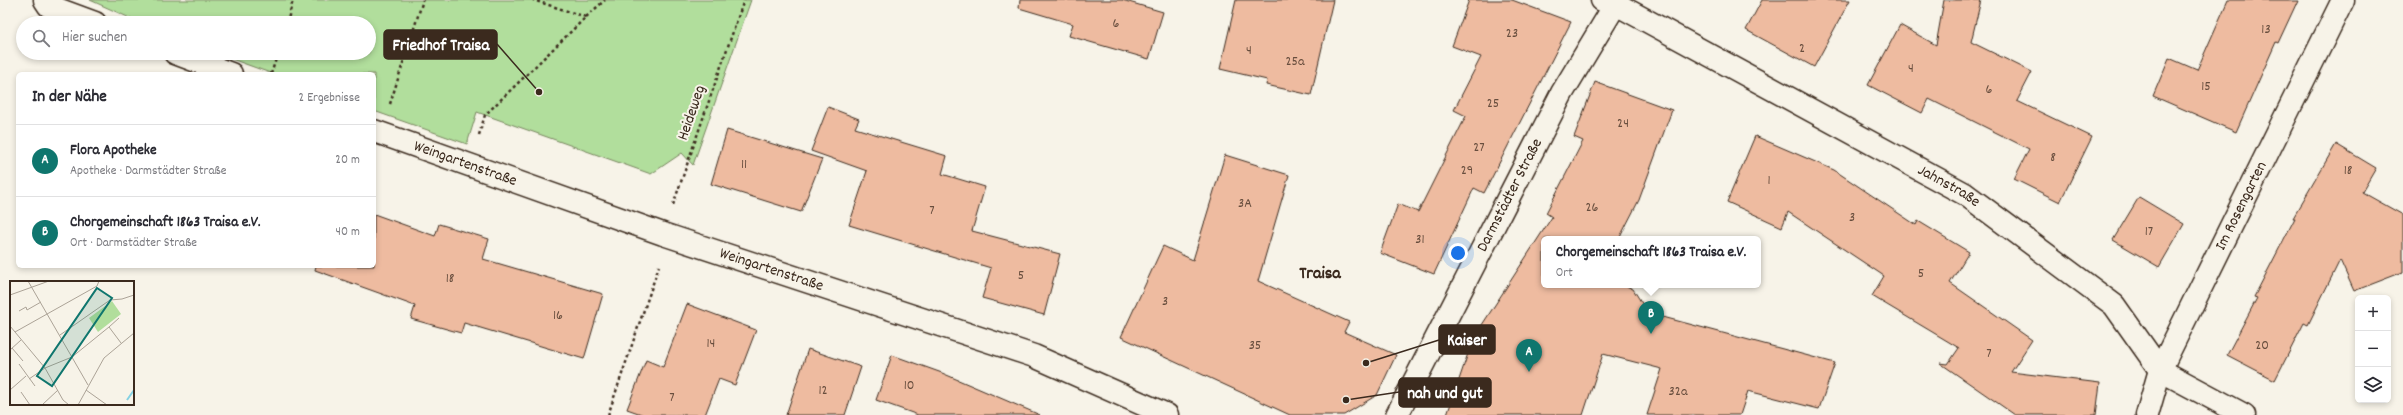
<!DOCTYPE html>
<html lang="de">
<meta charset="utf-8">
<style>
:root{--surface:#fff;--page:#f2f2f3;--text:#2b2b33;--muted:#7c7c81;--line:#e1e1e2;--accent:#0f766e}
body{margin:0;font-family:Dekko,sans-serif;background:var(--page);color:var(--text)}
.controls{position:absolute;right:12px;bottom:12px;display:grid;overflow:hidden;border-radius:6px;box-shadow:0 2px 6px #0003}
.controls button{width:36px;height:36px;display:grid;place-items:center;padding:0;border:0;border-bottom:1px solid var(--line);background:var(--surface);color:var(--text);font:20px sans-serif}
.you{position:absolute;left:1458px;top:253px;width:14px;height:14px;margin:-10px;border:3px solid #fff;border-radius:50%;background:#1a73e8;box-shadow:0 0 0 6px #1a73e833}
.badge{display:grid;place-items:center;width:26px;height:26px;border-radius:50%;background:var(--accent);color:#fff;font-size:13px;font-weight:700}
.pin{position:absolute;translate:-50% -33px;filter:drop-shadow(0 1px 2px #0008)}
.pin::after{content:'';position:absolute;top:21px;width:14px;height:12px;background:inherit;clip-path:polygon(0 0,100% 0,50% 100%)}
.popup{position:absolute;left:1541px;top:236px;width:220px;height:52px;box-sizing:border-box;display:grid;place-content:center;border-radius:6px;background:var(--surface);filter:drop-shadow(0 1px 3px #0005);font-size:13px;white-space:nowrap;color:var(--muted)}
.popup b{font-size:15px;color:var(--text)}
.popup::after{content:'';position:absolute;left:50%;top:100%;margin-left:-8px;border:8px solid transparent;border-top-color:var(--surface)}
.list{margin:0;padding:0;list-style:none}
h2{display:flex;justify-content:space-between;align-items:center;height:52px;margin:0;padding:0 16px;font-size:17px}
h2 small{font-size:13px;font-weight:400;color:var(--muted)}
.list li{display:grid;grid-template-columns:26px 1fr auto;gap:12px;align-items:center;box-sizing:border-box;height:72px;padding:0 16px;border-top:1px solid var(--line)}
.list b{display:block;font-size:15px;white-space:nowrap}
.list p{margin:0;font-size:13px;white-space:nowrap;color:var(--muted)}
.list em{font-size:13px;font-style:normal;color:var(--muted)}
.icon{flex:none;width:22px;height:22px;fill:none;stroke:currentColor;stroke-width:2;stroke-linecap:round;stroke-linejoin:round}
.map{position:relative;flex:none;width:2403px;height:415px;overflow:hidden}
.search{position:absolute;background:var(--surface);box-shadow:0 2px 6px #0003;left:16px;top:16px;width:360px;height:44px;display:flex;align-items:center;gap:10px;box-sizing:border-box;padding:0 14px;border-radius:22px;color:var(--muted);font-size:15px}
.panel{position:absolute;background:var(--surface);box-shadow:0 2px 6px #0003;left:16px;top:72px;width:360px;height:196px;border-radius:6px}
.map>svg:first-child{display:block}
.green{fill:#b1de9c;stroke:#76845d}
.building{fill:#eebba0;stroke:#3b2a1e}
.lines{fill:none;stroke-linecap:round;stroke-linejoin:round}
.minor-casing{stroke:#3b2a1e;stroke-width:25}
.tertiary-casing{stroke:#3b2a1e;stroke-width:25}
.path{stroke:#3b2a1e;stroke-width:2.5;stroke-dasharray:3 3;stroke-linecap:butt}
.minor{stroke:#f7f3e8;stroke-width:22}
.tertiary{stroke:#f7f3e8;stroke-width:22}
.labels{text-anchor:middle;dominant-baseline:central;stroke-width:4;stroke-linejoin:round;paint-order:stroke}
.number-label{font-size:14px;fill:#684e3e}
.street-label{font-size:16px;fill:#3b2a1e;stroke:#f7f3e8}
.quarter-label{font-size:18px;font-weight:bold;fill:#3b2a1e;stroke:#f7f3e8}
.inset-river{fill:none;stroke:#84d1e3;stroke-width:2}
.inset-road{fill:none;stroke:#aca397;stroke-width:1}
.view{fill:#0f766e;fill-opacity:0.15;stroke:#0f766e;stroke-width:2}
.inset-edge{fill:none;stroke:#3b2a1e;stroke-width:2}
.leader{fill:none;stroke:#3b2a1e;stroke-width:1.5}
.callout-dot{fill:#3b2a1e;stroke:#f7f3e8;stroke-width:1.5}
.callout{fill:#3b2a1e;stroke:#3b2a1e;stroke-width:1.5}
.callout-label{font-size:17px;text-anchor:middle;font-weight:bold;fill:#fff}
</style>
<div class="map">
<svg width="2403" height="415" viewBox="0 0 2403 415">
<rect width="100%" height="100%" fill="#f7f3e8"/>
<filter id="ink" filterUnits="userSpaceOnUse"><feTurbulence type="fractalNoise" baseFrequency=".025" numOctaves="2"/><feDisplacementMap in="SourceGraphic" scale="8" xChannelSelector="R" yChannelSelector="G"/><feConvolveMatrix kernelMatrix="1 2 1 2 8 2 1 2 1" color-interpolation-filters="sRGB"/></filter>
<g filter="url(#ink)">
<path class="green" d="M 90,0 L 751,0 L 693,165 L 682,153 L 651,174 L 477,112 L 467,144 L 374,111 L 374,74 L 273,74 L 215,53 L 369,53 L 369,23 L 141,23 Z"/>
<path class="building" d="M 1020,0 L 1122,0 L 1163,12 L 1149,59 L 1069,36 L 1073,24 L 1019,8 Z
M 1236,0 L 1333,0 L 1311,95 L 1266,85 L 1267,80 L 1220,69 Z
M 1469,0 L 1512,0 L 1571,22 L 1484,193 L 1474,188 L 1434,274 L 1380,253 L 1398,204 L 1418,212 L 1466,116 L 1454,110 L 1481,57 L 1452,46 Z
M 1762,0 L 1850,0 L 1814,67 L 1746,30 Z
M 1944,0 L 1981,0 L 1971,42 L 2032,72 L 2017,101 L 2092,137 L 2060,202 L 2014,179 L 2029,149 L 1929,99 L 1922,113 L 1868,85 L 1900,25 L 1936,45 Z
M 2228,0 L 2298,0 L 2278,43 L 2276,42 L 2236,132 L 2153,96 L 2169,58 L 2197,70 Z
M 1595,82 L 1672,110 L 1639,200 L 1619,239 L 1544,239 L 1544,285 L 1624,285 L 1633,289 L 1648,313 L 1835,363 L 1819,409 L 1748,391 L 1740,415 L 1647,415 L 1662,369 L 1603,354 L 1583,415 L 1447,415 L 1477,327 L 1480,328 L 1552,217 L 1546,213 L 1583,141 L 1574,137 Z
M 828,107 L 859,119 L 855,128 L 947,156 L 942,174 L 985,187 L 972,231 L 1060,254 L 1044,315 L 982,298 L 991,268 L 849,225 L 867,171 L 811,151 Z
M 727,130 L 822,159 L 801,212 L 711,184 Z
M 1755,136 L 1834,170 L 1916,225 L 1918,221 L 1969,252 L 1950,283 L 2032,340 L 2011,372 L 2100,383 L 2096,415 L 2015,415 L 1940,363 L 1948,364 L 1959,348 L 1872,296 L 1884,276 L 1788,212 L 1782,227 L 1727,202 Z
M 2336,144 L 2376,168 L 2362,192 L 2403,215 L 2403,272 L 2354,291 L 2340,260 L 2308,325 L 2304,323 L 2275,380 L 2227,355 L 2257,298 L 2254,297 L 2295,218 L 2293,218 Z
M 1225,155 L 1289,175 L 1258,281 L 1349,322 L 1344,332 L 1396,355 L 1377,395 L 1344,415 L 1290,415 L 1121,337 L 1163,246 L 1193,260 Z
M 2139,197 L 2184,224 L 2159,267 L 2113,240 Z
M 374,214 L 435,236 L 439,224 L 489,239 L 483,259 L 603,294 L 584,359 L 464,323 L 461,333 L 411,319 L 415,306 L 315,270 L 316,266 L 374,266 Z
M 687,304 L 756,330 L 735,385 L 719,379 L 705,415 L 644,415 L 627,409 L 646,360 L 663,367 Z
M 808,349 L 861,367 L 845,415 L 786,415 Z
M 892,355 L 942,373 L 1040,415 L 918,415 L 876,400 Z"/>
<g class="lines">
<g class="minor-casing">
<g id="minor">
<path d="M 45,0 L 49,6 L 95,23"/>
<path id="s1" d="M 1602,0 L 1616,4 L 1965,194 L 2114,305 L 2160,370 L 2244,415"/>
<path d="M 175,53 L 231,74"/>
<path id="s2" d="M 374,131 L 663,234 L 1034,356 L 1167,415"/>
<path id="s3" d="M 2147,415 L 2160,370 L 2343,0"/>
</g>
</g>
<g class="tertiary-casing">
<g id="tertiary">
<path id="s4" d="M 1397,415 L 1562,93 L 1618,0"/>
</g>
</g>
<path class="path" d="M 586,17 L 605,0
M 287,23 L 293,0
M 271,74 L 278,53
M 390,104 L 423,0
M 479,135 L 485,115 L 586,17 L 533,0
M 673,205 L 744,0
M 608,415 L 659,266"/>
<use href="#minor" class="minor"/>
<use href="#tertiary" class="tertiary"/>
</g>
</g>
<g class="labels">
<g class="number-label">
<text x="1116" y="24">6</text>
<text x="2266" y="30">13</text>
<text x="1512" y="34">23</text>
<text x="1802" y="49">2</text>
<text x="1249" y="51">4</text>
<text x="1295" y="62">25a</text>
<text x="1911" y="69">4</text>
<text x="2206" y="87">15</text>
<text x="1989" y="90">6</text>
<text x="1493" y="104">25</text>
<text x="1623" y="124">24</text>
<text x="1479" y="148">27</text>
<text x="2053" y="158">8</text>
<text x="744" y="165">11</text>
<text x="1467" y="171">29</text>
<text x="2348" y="171">18</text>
<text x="1769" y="181">1</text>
<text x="1245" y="204">3A</text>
<text x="1592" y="208">26</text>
<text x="932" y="211">7</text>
<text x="1852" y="218">3</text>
<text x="2149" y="232">17</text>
<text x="1420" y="240">31</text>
<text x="1921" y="274">5</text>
<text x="1021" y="276">5</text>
<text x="450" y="279">18</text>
<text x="1165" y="302">3</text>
<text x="558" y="316">16</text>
<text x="711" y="344">14</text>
<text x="1255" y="346">35</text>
<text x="2262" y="346">20</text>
<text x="1989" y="354">7</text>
<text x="909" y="386">10</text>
<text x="823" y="391">12</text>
<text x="1678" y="392">32a</text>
<text x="672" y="398">7</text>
</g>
<g class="street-label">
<text transform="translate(692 113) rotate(-71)">Heideweg</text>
<text stroke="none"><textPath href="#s2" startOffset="97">Weingartenstraße</textPath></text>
<text stroke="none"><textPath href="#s1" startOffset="394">Jahnstraße</textPath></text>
<text stroke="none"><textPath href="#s4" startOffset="247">Darmstädter Straße</textPath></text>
<text stroke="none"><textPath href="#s3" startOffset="230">Im Rosengarten</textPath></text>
<text stroke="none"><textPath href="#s2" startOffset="421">Weingartenstraße</textPath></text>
</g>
<g class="quarter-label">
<text x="1320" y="274">Traisa</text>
</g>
</g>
<g transform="translate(10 281)">
<rect width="124" height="124" fill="#f7f3e8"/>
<path d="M 102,20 L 111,33 L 88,51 L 79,37 Z" fill="#b1de9c"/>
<path class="inset-river" d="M 117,119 L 124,109"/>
<path class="inset-road" d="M 18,0 L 78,104M 0,14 L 39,0M 9,30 L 16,26 L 17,29 L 31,21M 0,45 L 35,87 L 53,119 L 59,124M 99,46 L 109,37M 5,51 L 87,5 L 89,0M 50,54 L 100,19 L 112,18 L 124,14M 2,67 L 13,80M 0,69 L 11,59M 9,83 L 25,105M 19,98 L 35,87 L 62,76 L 99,46 L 111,62M 0,109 L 16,95M 76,109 L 97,124M 11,111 L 20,124M 32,124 L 48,109M 68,124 L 94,77 L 124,52"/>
<path class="view" d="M 87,7 L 102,17 L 42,105 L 27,95 Z"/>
<rect width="124" height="124" class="inset-edge"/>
</g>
<path class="leader" d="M539 92L497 44M1366 363L1439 340M1346 400L1399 392"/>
<g class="callout-dot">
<circle cx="539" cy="92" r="4"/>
<circle cx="1366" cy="363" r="4"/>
<circle cx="1346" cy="400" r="4"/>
</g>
<g class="callout">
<rect x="384" y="30" width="113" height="29" rx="4"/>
<rect x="1439" y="325" width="56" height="29" rx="4"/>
<rect x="1399" y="378" width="92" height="29" rx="4"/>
</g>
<g class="callout-label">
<text x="441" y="50">Friedhof Traisa</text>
<text x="1467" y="345">Kaiser</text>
<text x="1445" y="398">nah und gut</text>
</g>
</svg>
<div class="controls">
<button>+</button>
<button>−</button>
<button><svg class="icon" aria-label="layers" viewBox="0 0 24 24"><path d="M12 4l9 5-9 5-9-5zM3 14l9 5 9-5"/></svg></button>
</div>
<div class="you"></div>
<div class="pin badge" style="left:1529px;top:372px">A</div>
<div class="pin badge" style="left:1651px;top:334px">B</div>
<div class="popup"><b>Chorgemeinschaft 1863 Traisa e.V.</b>Ort</div>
<div class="search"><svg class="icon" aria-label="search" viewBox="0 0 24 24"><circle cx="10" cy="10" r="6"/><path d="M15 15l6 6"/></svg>Hier suchen</div>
<section class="panel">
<h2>In der Nähe<small>2 Ergebnisse</small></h2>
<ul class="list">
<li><span class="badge">A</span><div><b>Flora Apotheke</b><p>Apotheke · Darmstädter Straße</p></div><em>20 m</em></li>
<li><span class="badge">B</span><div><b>Chorgemeinschaft 1863 Traisa e.V.</b><p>Ort · Darmstädter Straße</p></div><em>40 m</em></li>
</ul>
</section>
</div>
